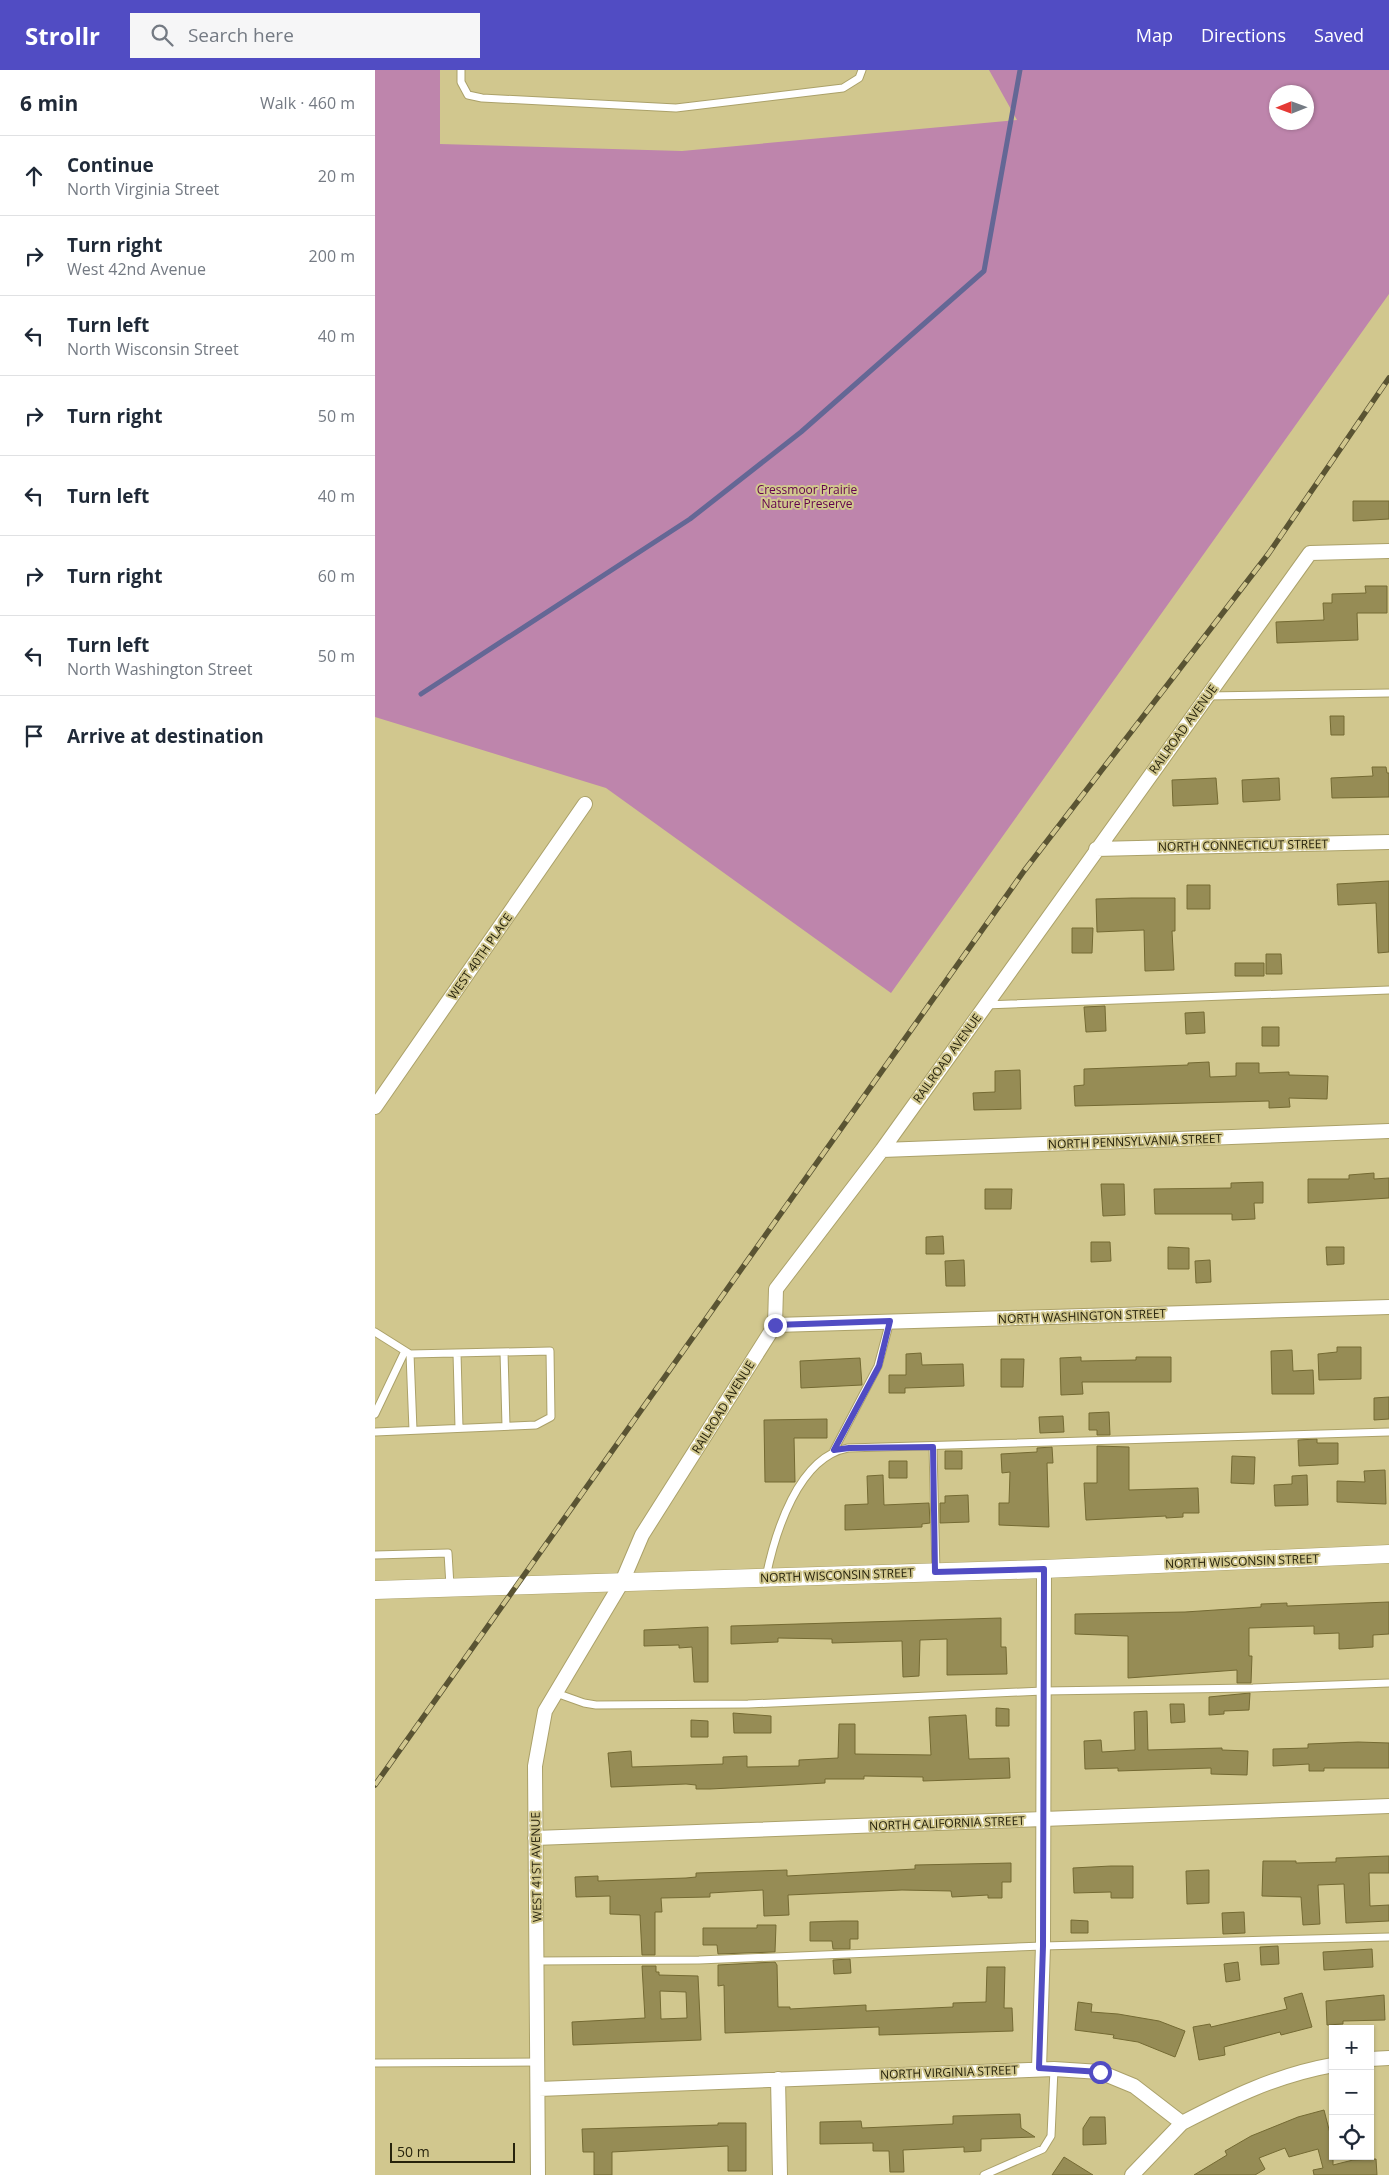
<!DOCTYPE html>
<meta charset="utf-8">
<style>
:root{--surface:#fff;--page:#f6f6f7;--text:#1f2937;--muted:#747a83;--line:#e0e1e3;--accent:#514cc3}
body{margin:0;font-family:"Open Sans",sans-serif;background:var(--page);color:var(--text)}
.controls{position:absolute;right:15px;bottom:15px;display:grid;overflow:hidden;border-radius:0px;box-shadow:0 1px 4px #0004}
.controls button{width:45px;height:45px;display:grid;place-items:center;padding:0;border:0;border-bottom:1px solid var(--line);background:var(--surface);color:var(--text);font:25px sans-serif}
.compass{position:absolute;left:894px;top:15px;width:45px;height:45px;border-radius:50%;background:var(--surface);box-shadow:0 1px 4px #0004;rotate:269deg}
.scale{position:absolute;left:15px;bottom:12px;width:125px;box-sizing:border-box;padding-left:5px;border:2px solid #27230c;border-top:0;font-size:14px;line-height:18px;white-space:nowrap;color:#27230c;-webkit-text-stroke:4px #d1c78e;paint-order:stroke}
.stop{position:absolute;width:15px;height:15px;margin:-11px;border:4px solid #514cc3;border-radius:50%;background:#fff}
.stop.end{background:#514cc3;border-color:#fff;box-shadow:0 1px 5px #0008}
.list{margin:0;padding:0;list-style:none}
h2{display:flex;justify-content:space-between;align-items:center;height:65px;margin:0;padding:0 20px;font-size:21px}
h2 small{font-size:16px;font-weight:400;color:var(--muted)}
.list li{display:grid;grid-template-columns:32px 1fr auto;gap:15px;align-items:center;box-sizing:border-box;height:80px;padding:0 20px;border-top:1px solid var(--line)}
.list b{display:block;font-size:19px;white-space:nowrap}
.list p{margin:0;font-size:16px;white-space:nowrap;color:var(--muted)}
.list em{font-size:16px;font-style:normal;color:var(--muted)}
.icon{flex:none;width:28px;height:28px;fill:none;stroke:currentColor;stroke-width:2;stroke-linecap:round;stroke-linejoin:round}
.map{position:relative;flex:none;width:1014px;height:2105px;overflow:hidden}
header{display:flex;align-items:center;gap:30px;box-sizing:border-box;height:70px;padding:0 25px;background:var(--accent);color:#fff}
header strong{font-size:24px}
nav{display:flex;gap:28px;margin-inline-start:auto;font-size:18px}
.search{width:350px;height:45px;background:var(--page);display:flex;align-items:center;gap:12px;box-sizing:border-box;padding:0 18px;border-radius:0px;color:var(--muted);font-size:19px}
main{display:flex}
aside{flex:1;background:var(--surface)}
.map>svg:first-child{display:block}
.green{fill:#be85ac;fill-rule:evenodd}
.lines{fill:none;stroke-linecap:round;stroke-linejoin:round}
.stream{stroke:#646795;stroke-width:5}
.building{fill:#968c55;stroke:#746a33;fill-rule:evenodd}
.service-casing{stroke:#aba169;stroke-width:9}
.minor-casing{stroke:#aba169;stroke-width:16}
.tertiary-casing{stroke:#aba169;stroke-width:19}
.service{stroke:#fff;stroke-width:7}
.minor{stroke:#fff;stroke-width:14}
.tertiary{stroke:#fff;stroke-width:18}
.rail-casing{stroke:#5a5433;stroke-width:5.5}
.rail{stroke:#d1c78e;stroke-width:4;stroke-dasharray:11;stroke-linecap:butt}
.route{stroke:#514cc3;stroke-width:6}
.labels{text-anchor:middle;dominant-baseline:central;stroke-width:4;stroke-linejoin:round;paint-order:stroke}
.park-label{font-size:12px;fill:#61014d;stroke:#d1c78e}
.street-label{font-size:12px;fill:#27230c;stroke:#d1c78e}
</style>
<header>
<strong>Strollr</strong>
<div class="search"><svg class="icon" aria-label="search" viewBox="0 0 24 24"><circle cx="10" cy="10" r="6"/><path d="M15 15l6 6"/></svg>Search here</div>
<nav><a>Map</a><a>Directions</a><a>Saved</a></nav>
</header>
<main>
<aside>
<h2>6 min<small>Walk · 460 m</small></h2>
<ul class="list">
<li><svg class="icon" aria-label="ahead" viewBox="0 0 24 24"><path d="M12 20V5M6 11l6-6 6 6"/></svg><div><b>Continue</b><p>North Virginia Street</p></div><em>20 m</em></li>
<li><svg class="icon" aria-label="right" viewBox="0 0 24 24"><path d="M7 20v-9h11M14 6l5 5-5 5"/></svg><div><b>Turn right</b><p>West 42nd Avenue</p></div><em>200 m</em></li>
<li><svg class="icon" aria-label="left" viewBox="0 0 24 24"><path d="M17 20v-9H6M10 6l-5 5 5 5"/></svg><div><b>Turn left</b><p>North Wisconsin Street</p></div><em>40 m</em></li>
<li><svg class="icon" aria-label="right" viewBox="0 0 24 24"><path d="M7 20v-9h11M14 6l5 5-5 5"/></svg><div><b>Turn right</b></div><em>50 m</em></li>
<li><svg class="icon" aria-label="left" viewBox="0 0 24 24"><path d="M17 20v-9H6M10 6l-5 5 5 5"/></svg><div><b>Turn left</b></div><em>40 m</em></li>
<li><svg class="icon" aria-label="right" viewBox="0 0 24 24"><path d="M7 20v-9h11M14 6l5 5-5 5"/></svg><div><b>Turn right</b></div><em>60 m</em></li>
<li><svg class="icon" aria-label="left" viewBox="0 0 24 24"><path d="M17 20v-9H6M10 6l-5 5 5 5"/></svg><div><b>Turn left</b><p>North Washington Street</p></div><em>50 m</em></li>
<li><svg class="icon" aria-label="arrive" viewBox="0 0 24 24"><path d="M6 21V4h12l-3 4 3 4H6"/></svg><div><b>Arrive at destination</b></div></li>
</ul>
</aside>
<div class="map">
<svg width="1014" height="2105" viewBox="0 0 1014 2105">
<rect width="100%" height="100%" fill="#d1c78e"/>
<path class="green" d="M 0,0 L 65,0 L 65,74 L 307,81 L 642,50 L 614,0 L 1014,0 L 1014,224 L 516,923 L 231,718 L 0,647 ZM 902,22 L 932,22 L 932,52 L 902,52 Z"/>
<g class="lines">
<path class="stream" d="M 46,624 L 315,449 L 426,362 L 609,201 L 645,0"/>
</g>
<path class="building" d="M 978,431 L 1014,431 L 1014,449 L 978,451 Z
M 990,516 L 1012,516 L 1012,543 L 982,543 L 983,570 L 902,573 L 901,552 L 949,550 L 948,533 L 957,533 L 957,524 L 991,523 Z
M 955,646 L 969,646 L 969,665 L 956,665 Z
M 997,697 L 1011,697 L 1012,703 L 1014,703 L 1014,727 L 957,728 L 956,708 L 998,706 Z
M 841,708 L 843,734 L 798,736 L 797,710 Z
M 904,708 L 905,730 L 868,732 L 867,710 Z
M 1014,811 L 1014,882 L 1003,883 L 1001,833 L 963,835 L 962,814 Z
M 812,815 L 835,815 L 835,839 L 812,839 Z
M 757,828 L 800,828 L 800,861 L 797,861 L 799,900 L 770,901 L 769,860 L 722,862 L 721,829 Z
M 697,858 L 718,858 L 717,883 L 697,883 Z
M 891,884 L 906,884 L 907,904 L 891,904 Z
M 860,893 L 889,893 L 889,906 L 860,906 Z
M 730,936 L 731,961 L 711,962 L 709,937 Z
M 829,942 L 830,963 L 811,964 L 810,943 Z
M 887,957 L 904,957 L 904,976 L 887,976 Z
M 834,992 L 835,1007 L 861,1006 L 861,993 L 884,993 L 884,1003 L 914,1002 L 914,1005 L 953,1006 L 952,1029 L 914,1028 L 915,1037 L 894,1038 L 894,1031 L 700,1036 L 699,1016 L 709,1015 L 709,999 L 813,995 L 813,993 Z
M 645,1000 L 646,1039 L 599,1040 L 598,1023 L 620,1022 L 620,1001 Z
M 999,1103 L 999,1109 L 1014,1108 L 1014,1128 L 933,1133 L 933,1109 L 974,1109 L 974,1105 Z
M 888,1112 L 888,1133 L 879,1133 L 880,1149 L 857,1150 L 857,1144 L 780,1144 L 779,1119 L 856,1118 L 856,1113 Z
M 726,1114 L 749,1114 L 750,1145 L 728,1146 Z
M 610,1119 L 637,1119 L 636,1139 L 610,1139 Z
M 568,1166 L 569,1184 L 551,1184 L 551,1167 Z
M 716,1172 L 735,1172 L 736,1191 L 716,1192 Z
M 793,1177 L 814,1178 L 814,1199 L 793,1199 Z
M 951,1177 L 969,1177 L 969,1194 L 952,1195 Z
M 589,1190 L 590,1216 L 571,1216 L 570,1191 Z
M 835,1190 L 836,1212 L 821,1213 L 820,1191 Z
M 962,1277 L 986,1277 L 986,1309 L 944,1310 L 943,1284 L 962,1282 Z
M 917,1280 L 918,1301 L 938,1300 L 939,1324 L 897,1324 L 896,1281 Z
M 546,1283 L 547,1295 L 588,1294 L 589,1316 L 530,1318 L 530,1323 L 514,1323 L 514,1305 L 531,1305 L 531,1284 Z
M 706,1287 L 706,1291 L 761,1290 L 761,1287 L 796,1287 L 796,1312 L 707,1312 L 708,1324 L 686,1325 L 685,1288 Z
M 485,1288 L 487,1315 L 426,1318 L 425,1291 Z
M 626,1289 L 649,1289 L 648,1317 L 626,1317 Z
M 1014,1327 L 1014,1349 L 999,1350 L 999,1328 Z
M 734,1342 L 735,1365 L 722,1365 L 722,1360 L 714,1360 L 714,1343 Z
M 688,1346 L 689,1362 L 665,1363 L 664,1347 Z
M 452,1349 L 452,1368 L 419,1368 L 420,1412 L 390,1412 L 389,1350 Z
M 942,1369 L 942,1373 L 963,1373 L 963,1394 L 924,1396 L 923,1370 Z
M 722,1376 L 754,1377 L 754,1420 L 823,1418 L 824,1443 L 808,1443 L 808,1447 L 791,1448 L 791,1446 L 711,1450 L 709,1413 L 722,1413 Z
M 677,1377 L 678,1393 L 672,1393 L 674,1457 L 624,1455 L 624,1433 L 634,1433 L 635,1402 L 627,1403 L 626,1384 L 662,1382 L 662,1378 Z
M 570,1381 L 587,1381 L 587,1399 L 570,1399 Z
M 857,1386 L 880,1387 L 879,1414 L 856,1413 Z
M 514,1391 L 532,1391 L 532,1408 L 514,1408 Z
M 1010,1400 L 1011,1434 L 962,1432 L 962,1411 L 990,1412 L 989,1401 Z
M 508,1405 L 509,1435 L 554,1433 L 555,1453 L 547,1454 L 547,1457 L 470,1460 L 470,1435 L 493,1434 L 492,1406 Z
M 932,1405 L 933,1435 L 900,1436 L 899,1415 L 917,1414 L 917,1406 Z
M 593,1425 L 594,1452 L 565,1453 L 565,1433 L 570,1433 L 570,1426 Z
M 1014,1532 L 1014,1564 L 998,1565 L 998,1577 L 964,1579 L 964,1563 L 939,1564 L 939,1556 L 874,1558 L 874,1586 L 877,1586 L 876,1613 L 862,1613 L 862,1600 L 753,1608 L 753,1566 L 700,1564 L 700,1544 L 810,1542 L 886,1537 L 886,1534 L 912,1533 L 912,1536 Z
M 626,1548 L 626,1577 L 631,1577 L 632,1604 L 572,1605 L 572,1569 L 545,1570 L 544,1606 L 528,1607 L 527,1571 L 457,1573 L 457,1569 L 403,1568 L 403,1572 L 356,1574 L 356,1556 Z
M 333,1557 L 333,1612 L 319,1612 L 317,1577 L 304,1578 L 304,1575 L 269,1576 L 269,1560 Z
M 875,1623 L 874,1640 L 849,1641 L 849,1644 L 834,1645 L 834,1627 Z
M 795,1634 L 809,1634 L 810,1652 L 796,1653 Z
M 621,1638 L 634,1639 L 634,1656 L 621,1656 Z
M 772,1641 L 773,1680 L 847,1678 L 847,1680 L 873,1681 L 872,1705 L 836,1704 L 836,1698 L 743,1701 L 743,1698 L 710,1699 L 709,1671 L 726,1670 L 727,1682 L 760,1680 L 759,1642 Z
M 358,1643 L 396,1646 L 396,1663 L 359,1663 Z
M 591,1645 L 594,1689 L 634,1688 L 635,1708 L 548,1711 L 548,1707 L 489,1706 L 489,1709 L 450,1709 L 450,1713 L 414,1715 L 335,1719 L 321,1719 L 321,1715 L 311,1714 L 236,1717 L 233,1683 L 256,1681 L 257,1697 L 348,1694 L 348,1687 L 372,1686 L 372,1697 L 424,1696 L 424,1690 L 463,1688 L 464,1654 L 480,1654 L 480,1684 L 556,1685 L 554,1647 Z
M 316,1650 L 333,1651 L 333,1667 L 316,1667 Z
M 983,1672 L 1014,1673 L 1014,1698 L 949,1698 L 949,1701 L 934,1701 L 934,1694 L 898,1696 L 898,1679 L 933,1678 L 933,1674 Z
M 1014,1786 L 1014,1803 L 994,1803 L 995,1836 L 1014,1835 L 1014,1851 L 971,1853 L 969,1814 L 943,1815 L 945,1854 L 928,1855 L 926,1827 L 887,1826 L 888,1791 L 921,1791 L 921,1793 L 961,1792 L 961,1788 Z
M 636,1793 L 636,1812 L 627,1812 L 627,1828 L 613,1828 L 613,1825 L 577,1827 L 576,1821 L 527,1820 L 413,1825 L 414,1845 L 389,1846 L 388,1820 L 335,1823 L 335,1827 L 286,1828 L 287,1842 L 280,1842 L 280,1885 L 267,1885 L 265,1845 L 235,1844 L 235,1826 L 201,1827 L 200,1807 L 223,1806 L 223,1811 L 311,1808 L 321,1807 L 321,1803 L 412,1800 L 412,1806 L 540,1799 L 540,1795 Z
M 736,1796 L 758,1796 L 758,1828 L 736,1828 L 736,1822 L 699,1823 L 698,1798 Z
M 834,1800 L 834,1833 L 812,1834 L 811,1801 Z
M 869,1842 L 870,1863 L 848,1864 L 847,1843 Z
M 696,1850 L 713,1851 L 713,1863 L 696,1863 Z
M 467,1851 L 483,1851 L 483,1869 L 475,1869 L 475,1879 L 458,1879 L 457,1871 L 435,1871 L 435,1852 Z
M 382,1855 L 401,1855 L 400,1882 L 343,1884 L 342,1875 L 328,1875 L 328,1858 L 382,1858 Z
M 903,1876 L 904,1894 L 886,1895 L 885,1877 Z
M 997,1879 L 998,1897 L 949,1900 L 948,1882 Z
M 475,1889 L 476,1903 L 459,1904 L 458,1890 Z
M 400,1892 L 402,1895 L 403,1937 L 415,1937 L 415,1939 L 491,1935 L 491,1941 L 578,1937 L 578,1933 L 611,1932 L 612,1897 L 630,1897 L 629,1938 L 637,1938 L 638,1961 L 504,1965 L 504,1957 L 350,1963 L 349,1915 L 343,1916 L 343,1895 Z
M 863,1892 L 865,1910 L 851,1912 L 849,1894 Z
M 267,1896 L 281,1896 L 281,1902 L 284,1902 L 284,1905 L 323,1906 L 326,1970 L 198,1975 L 197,1952 L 270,1948 ZM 285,1921 L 311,1922 L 312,1948 L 286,1949 Z
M 927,1923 L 937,1957 L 906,1965 L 905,1962 L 849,1977 L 850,1985 L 824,1990 L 818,1957 L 835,1954 L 836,1957 L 912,1939 L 909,1928 Z
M 1009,1925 L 1010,1950 L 968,1951 L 968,1954 L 952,1955 L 951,1931 Z
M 703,1932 L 717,1934 L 716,1942 L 743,1944 L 784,1951 L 810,1961 L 800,1987 L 763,1972 L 738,1968 L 739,1965 L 700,1960 Z
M 949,2040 L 958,2075 L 958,2095 L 978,2090 L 1001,2089 L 1002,2105 L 939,2105 L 938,2100 L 948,2098 L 943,2079 L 914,2087 L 910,2078 L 884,2088 L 890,2099 L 880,2105 L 819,2105 L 852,2085 L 850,2081 L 876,2066 L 923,2047 Z
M 645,2044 L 646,2058 L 660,2067 L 606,2069 L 606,2081 L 589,2082 L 589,2077 L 528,2080 L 529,2102 L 515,2102 L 514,2081 L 498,2081 L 498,2073 L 445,2074 L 445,2052 L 486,2051 L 487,2058 L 578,2054 L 578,2046 Z
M 715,2047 L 730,2047 L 731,2074 L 708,2075 L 708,2058 Z
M 343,2053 L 371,2053 L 371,2101 L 353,2101 L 353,2076 L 237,2082 L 237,2105 L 219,2105 L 219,2082 L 208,2082 L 207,2059 L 343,2055 Z
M 689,2087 L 718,2105 L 677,2105 Z"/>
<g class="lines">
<g class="service-casing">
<path id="service" d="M 86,0 L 86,12 L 93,25 L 107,28 L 301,38 L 468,18 L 484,8 L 487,0
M 832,626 L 1014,623
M 610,935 L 1014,920
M 0,1262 L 35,1284 L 175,1281 L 176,1347 L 161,1355 L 0,1362
M 129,1282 L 131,1356
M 82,1283 L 84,1358
M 35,1284 L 38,1360
M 0,1344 L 30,1281
M 558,1377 L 561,1502
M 459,1380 L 503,1296 L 515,1251
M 0,1485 L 73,1483 L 75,1516
M 391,1507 C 400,1463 423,1387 473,1378 L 1014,1362
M 181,1623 L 209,1633 L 221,1635 L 373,1634 L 668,1621 L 878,1618 L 1014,1613
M 162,1891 L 324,1890 L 668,1876 L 1014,1867
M 0,1993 L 163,1992
M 609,2105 L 668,2079 L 676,2066 L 679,1999"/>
</g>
<g class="minor-casing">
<path id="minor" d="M 721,779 L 1014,772
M 0,1037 L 210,734
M 507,1080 L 1014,1061
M 400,1255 L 1014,1237
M 160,1768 L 1014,1736
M 995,1989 L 1014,1988
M 664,1998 L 668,1876 L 669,1499
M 403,2009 L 405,2105
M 164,2019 L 679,1999 L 725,2002 L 759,2016 L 807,2053 C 857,2027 902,2005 958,1995
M 163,2105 L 160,1696 L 170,1641 L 247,1512 L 267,1465 L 400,1255 L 401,1219 L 507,1080 L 935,483 L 1014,481
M 757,2105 L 807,2053"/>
</g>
<g class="tertiary-casing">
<path id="tertiary" d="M 0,1520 L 669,1499 L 1014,1484"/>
</g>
<use href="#service" class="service"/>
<use href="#minor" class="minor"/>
<use href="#tertiary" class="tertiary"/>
<g class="rail-casing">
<path id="rail" d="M 0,1715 L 649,801 L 894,483 L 1014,308"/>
</g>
<use href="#rail" class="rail"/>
</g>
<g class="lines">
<path class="route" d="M 400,1255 L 515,1251 L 504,1296 L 459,1380 L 474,1378 L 558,1377 L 560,1502 L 669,1499 L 668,1876 L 664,1998 L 725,2002"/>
</g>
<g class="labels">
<g class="park-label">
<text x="432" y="419">Cressmoor Prairie<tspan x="432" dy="14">Nature Preserve</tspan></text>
</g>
<g class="street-label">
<text transform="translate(808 659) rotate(-54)">RAILROAD AVENUE</text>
<text transform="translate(868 775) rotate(-1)">NORTH CONNECTICUT STREET</text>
<text transform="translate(105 886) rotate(-55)">WEST 40TH PLACE</text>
<text transform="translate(572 988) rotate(-54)">RAILROAD AVENUE</text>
<text transform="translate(760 1071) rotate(-2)">NORTH PENNSYLVANIA STREET</text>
<text transform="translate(707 1246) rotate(-2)">NORTH WASHINGTON STREET</text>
<text transform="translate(348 1337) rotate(-58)">RAILROAD AVENUE</text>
<text transform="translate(867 1491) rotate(-2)">NORTH WISCONSIN STREET</text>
<text transform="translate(462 1505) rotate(-2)">NORTH WISCONSIN STREET</text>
<text transform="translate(572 1753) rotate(-2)">NORTH CALIFORNIA STREET</text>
<text transform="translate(161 1797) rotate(-91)">WEST 41ST AVENUE</text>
<text transform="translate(574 2002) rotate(-2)">NORTH VIRGINIA STREET</text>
</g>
</g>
</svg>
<div class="controls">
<button>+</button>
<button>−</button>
<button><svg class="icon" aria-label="locate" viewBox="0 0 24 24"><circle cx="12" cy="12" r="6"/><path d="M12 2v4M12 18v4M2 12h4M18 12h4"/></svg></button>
</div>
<svg class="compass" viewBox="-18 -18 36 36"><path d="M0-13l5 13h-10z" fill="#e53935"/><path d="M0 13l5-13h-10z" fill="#747a83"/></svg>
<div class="scale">50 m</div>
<div class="stop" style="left:725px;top:2002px"></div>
<div class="stop end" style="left:400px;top:1255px"></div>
</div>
</main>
